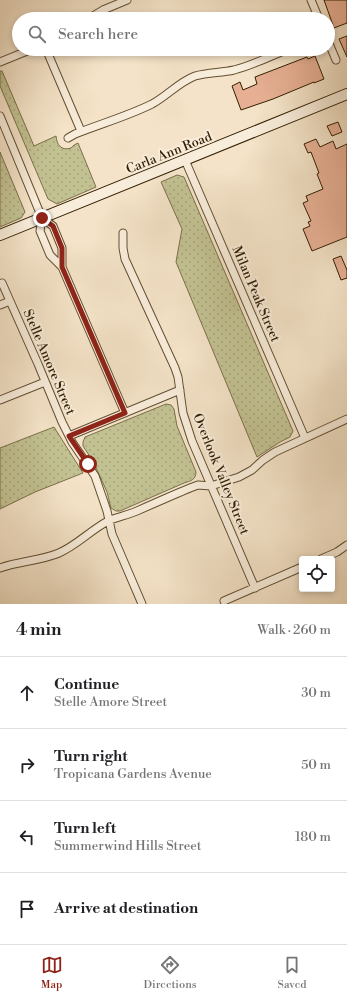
<!DOCTYPE html>
<meta charset="utf-8">
<style>
:root{--surface:#fff;--page:#f6f6f6;--text:#202124;--muted:#757577;--line:#e0e0e0;--accent:#8f2418}
body{margin:0;font-family:"Libre Bodoni",serif;background:var(--page);color:var(--text)}
.controls{position:absolute;right:12px;bottom:12px;display:grid;overflow:hidden;border-radius:4px;box-shadow:0 2px 6px #0003}
.controls button{width:36px;height:36px;display:grid;place-items:center;padding:0;border:0;border-bottom:1px solid var(--line);background:var(--surface);color:var(--text);font:20px sans-serif}
.stop{position:absolute;width:12px;height:12px;margin:-9px;border:3px solid #8f2418;border-radius:50%;background:#fff}
.stop.end{background:#8f2418;border-color:#fff;box-shadow:0 1px 4px #0008}
.list{margin:0;padding:0;list-style:none}
h2{display:flex;justify-content:space-between;align-items:center;height:52px;margin:0;padding:0 16px;font-size:17px}
h2 small{font-size:13px;font-weight:400;color:var(--muted)}
.list li{display:grid;grid-template-columns:26px 1fr auto;gap:12px;align-items:center;box-sizing:border-box;height:72px;padding:0 16px;border-top:1px solid var(--line)}
.list b{display:block;font-size:15px;white-space:nowrap}
.list p{margin:0;font-size:13px;white-space:nowrap;color:var(--muted)}
.list em{font-size:13px;font-style:normal;color:var(--muted)}
.icon{flex:none;width:22px;height:22px;fill:none;stroke:currentColor;stroke-width:2;stroke-linecap:round;stroke-linejoin:round}
.map{position:relative;flex:none;width:347px;height:604px;overflow:hidden}
.search{position:absolute;background:var(--surface);box-shadow:0 2px 6px #0003;left:12px;right:12px;top:12px;height:44px;display:flex;align-items:center;gap:10px;box-sizing:border-box;padding:0 14px;border-radius:22px;color:var(--muted);font-size:15px}
.sheet{height:340px;background:var(--surface)}
nav{display:flex;justify-content:space-around;align-items:center;box-sizing:border-box;height:56px;border-top:1px solid var(--line);background:var(--surface);font-size:11px;color:var(--muted)}
nav a{display:grid;justify-items:center;gap:2px}
nav .on{color:var(--accent)}
.map>svg:first-child{display:block}
.park{fill:url(#park-dots);stroke:#7a7049}
.building{fill:#e7b094;stroke:#321e00}
.lines{fill:none;stroke-linecap:round;stroke-linejoin:round}
.street-casing{stroke:#624f32;stroke-width:9}
.secondary-casing{stroke:#321e00;stroke-width:12}
.street{stroke:#f8eddb;stroke-width:7}
.secondary{stroke:#f8eddb;stroke-width:10}
.route{stroke:#8f2418;stroke-width:5}
.labels{text-anchor:middle;dominant-baseline:central;stroke-width:4;stroke-linejoin:round;paint-order:stroke}
.street-label{font-size:13px;fill:#321e00;stroke:#f8eddb}
</style>
<div class="map">
<svg width="347" height="604" viewBox="0 0 347 604">
<defs>
<pattern id="park-dots" width="8" height="8" patternUnits="userSpaceOnUse"><rect width="8" height="8" fill="#c2c192"/><path d="M2 2h.1M6 6h.1" fill="none" stroke="#a7a57c" stroke-width="1.8" stroke-linecap="round"/></pattern>
</defs>
<rect width="100%" height="100%" fill="#f4e3c8"/>
<filter id="stains"><feTurbulence type="fractalNoise" baseFrequency=".005" numOctaves="4"/><feColorMatrix values="0 0 0 0 .2 0 0 0 0 .09 0 0 0 0 .02 0 0 0 .5 -.17"/></filter>
<radialGradient id="worn" r=".72"><stop offset=".6" stop-color="#630" stop-opacity="0"/><stop offset="1" stop-color="#630" stop-opacity=".3"/></radialGradient>
<path class="park" d="M 0,71 L 2,71 L 34,146 L 56,136 C 57,145 61,151 71,148 L 74,145 L 78,143 L 96,187 L 57,204 L 48,199 L 0,86 Z
M 0,152 L 25,212 L 21,218 L 0,227 Z
M 177,175 L 184,177 L 293,431 L 290,437 L 280,442 L 257,457 L 176,262 L 182,229 L 161,182 Z
M 166,404 L 171,405 L 174,409 L 177,426 L 196,472 C 196,480 190,481 184,483 L 120,511 L 116,511 L 111,508 L 107,492 L 94,463 L 83,446 L 83,442 L 85,437 Z
M 54,427 L 83,473 L 35,492 L 0,509 L 0,448 Z"/>
<path class="building" d="M 324,0 L 347,0 L 347,23 L 334,28 Z
M 347,36 L 347,57 L 339,39 Z
M 315,56 L 324,79 L 314,83 L 314,82 L 273,99 L 241,110 L 232,86 L 240,82 L 243,90 L 257,84 L 255,77 L 307,57 L 308,59 Z
M 338,122 L 342,132 L 332,136 L 327,126 Z
M 316,139 L 320,147 L 333,141 L 336,149 L 347,144 L 347,237 L 312,251 L 303,229 L 310,226 L 308,222 L 311,221 L 303,203 L 308,201 L 306,196 L 323,189 L 317,174 L 319,173 L 311,152 L 308,153 L 304,144 Z
M 341,256 L 347,270 L 347,278 L 341,280 L 333,259 Z"/>
<g class="lines">
<g class="street-casing">
<path id="street" d="M 311,0 L 319,19
M 88,19 L 103,10 L 127,0
M 328,41 L 336,60
M 46,49 L 81,131
M 0,62 L 32,49
M 0,116 L 42,218
M 68,138 L 75,134 C 100,124 128,116 152,104 C 167,96 179,82 195,76 C 208,72 221,73 234,70 C 253,65 271,56 288,49
M 185,160 L 305,438
M 42,218 L 40,231 L 50,255 L 62,267 L 125,413
M 42,218 L 53,226 L 62,248 L 62,267
M 123,233 L 123,248 L 125,259 L 175,368 L 178,377 L 183,413 L 192,441 L 255,588
M 2,283 L 38,364 L 62,422 L 72,442 L 95,476 L 107,511 L 112,534 L 142,604
M 0,305 L 10,301
M 0,400 L 45,382
M 69,436 L 180,390
M 321,559 L 337,552 L 347,545
M 0,568 C 19,561 40,561 59,553 C 77,545 91,530 108,521 C 117,517 128,515 137,511 C 155,503 173,495 190,488 L 198,485 L 211,486 L 239,477 L 252,470 L 263,460 L 275,452 L 347,419
M 224,601 L 302,567"/>
</g>
<g class="secondary-casing">
<path id="secondary" d="M 0,235 L 347,94"/>
</g>
<use href="#street" class="street"/>
<use href="#secondary" class="secondary"/>
</g>
<g class="lines">
<path class="route" d="M 42,218 L 53,226 L 62,248 L 62,267 L 125,413 L 69,436 L 88,464"/>
</g>
<g class="labels">
<g class="street-label">
<text transform="translate(169 153) rotate(-22)">Carla Ann Road</text>
<text transform="translate(256 294) rotate(67)">Milan Peak Street</text>
<text transform="translate(49 362) rotate(67)">Stelle Amore Street</text>
<text transform="translate(221 474) rotate(68)">Overlook Valley Street</text>
</g>
</g>
<rect width="100%" height="100%" filter="url(#stains)"/>
<rect width="100%" height="100%" fill="url(#worn)"/>
</svg>
<div class="controls">
<button><svg class="icon" aria-label="locate" viewBox="0 0 24 24"><circle cx="12" cy="12" r="6"/><path d="M12 2v4M12 18v4M2 12h4M18 12h4"/></svg></button>
</div>
<div class="stop" style="left:88px;top:464px"></div>
<div class="stop end" style="left:42px;top:218px"></div>
<div class="search"><svg class="icon" aria-label="search" viewBox="0 0 24 24"><circle cx="10" cy="10" r="6"/><path d="M15 15l6 6"/></svg>Search here</div>
</div>
<section class="sheet">
<h2>4 min<small>Walk · 260 m</small></h2>
<ul class="list">
<li><svg class="icon" aria-label="ahead" viewBox="0 0 24 24"><path d="M12 20V5M6 11l6-6 6 6"/></svg><div><b>Continue</b><p>Stelle Amore Street</p></div><em>30 m</em></li>
<li><svg class="icon" aria-label="right" viewBox="0 0 24 24"><path d="M7 20v-9h11M14 6l5 5-5 5"/></svg><div><b>Turn right</b><p>Tropicana Gardens Avenue</p></div><em>50 m</em></li>
<li><svg class="icon" aria-label="left" viewBox="0 0 24 24"><path d="M17 20v-9H6M10 6l-5 5 5 5"/></svg><div><b>Turn left</b><p>Summerwind Hills Street</p></div><em>180 m</em></li>
<li><svg class="icon" aria-label="arrive" viewBox="0 0 24 24"><path d="M6 21V4h12l-3 4 3 4H6"/></svg><div><b>Arrive at destination</b></div></li>
</ul>
</section>
<nav>
<a class="on"><svg class="icon" aria-label="map" viewBox="0 0 24 24"><path d="M3 6l6-2 6 2 6-2v14l-6 2-6-2-6 2zM9 4v14M15 6v14"/></svg>Map</a>
<a><svg class="icon" aria-label="directions" viewBox="0 0 24 24"><path d="M12 3l9 9-9 9-9-9zM9 14v-3h6M13 9l2 2-2 2"/></svg>Directions</a>
<a><svg class="icon" aria-label="saved" viewBox="0 0 24 24"><path d="M7 4h10v16l-5-4-5 4z"/></svg>Saved</a>
</nav>
